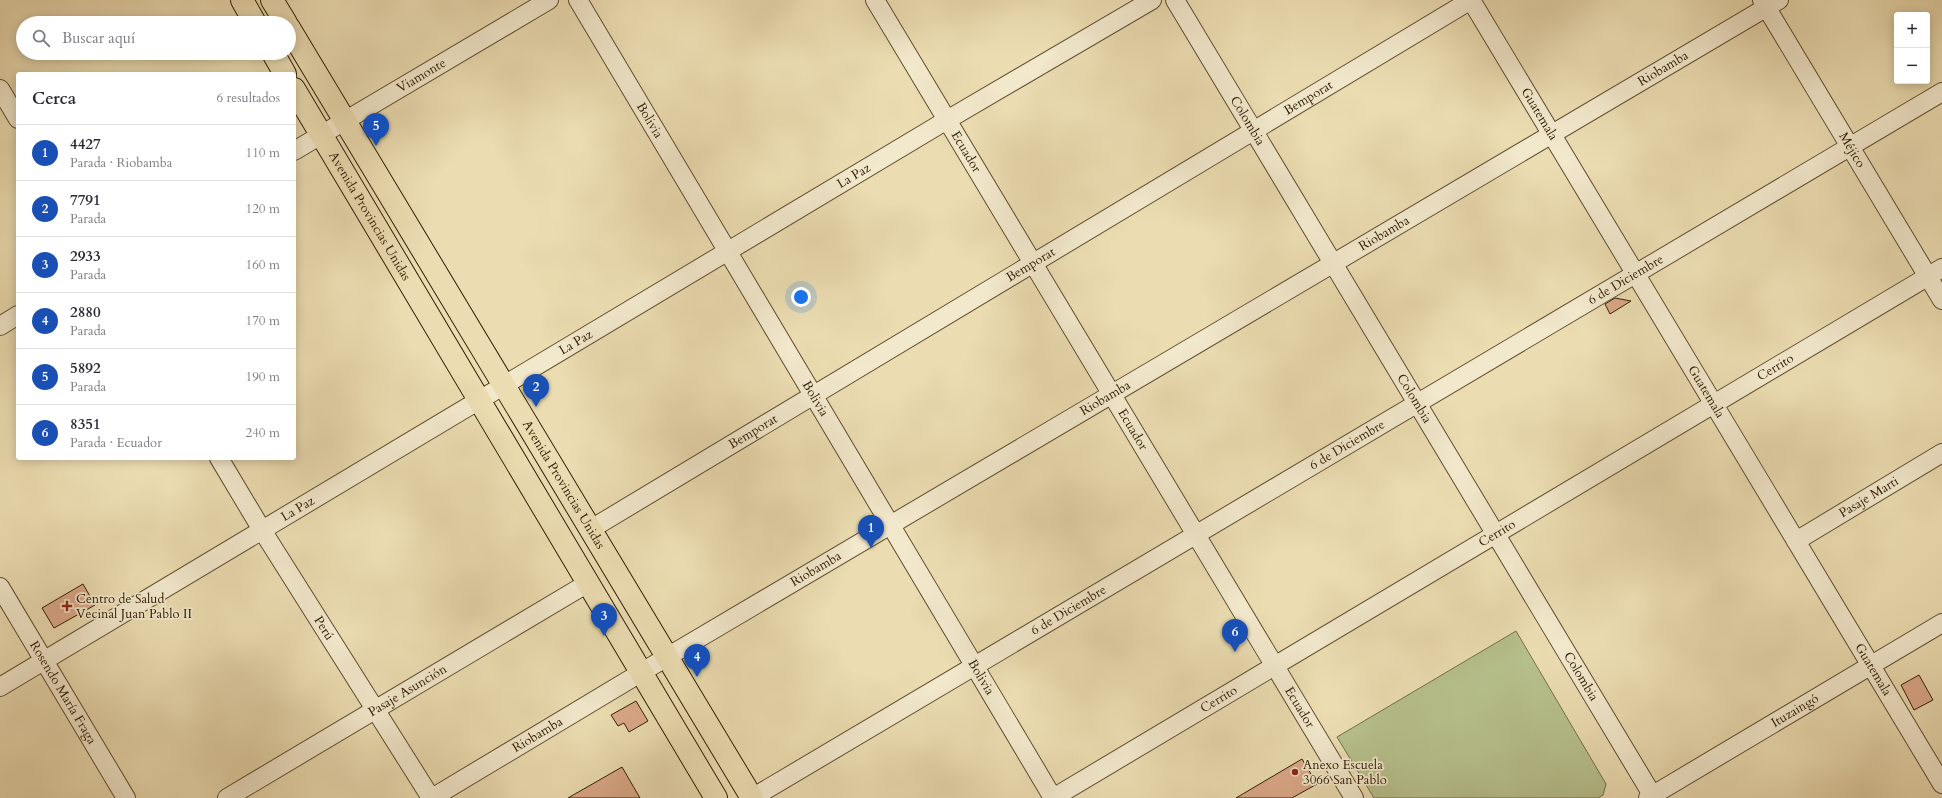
<!DOCTYPE html>
<html lang="es">
<meta charset="utf-8">
<style>
:root{--surface:#fff;--page:#f7f7f7;--text:#2b2b33;--muted:#7c7c81;--line:#e1e1e2;--accent:#8f2418}
body{margin:0;font-family:Cardo,serif;background:var(--page);color:var(--text)}
.controls{position:absolute;right:12px;top:12px;display:grid;overflow:hidden;border-radius:4px;box-shadow:0 2px 10px #0003}
.controls button{width:36px;height:36px;display:grid;place-items:center;padding:0;border:0;border-bottom:1px solid var(--line);background:var(--surface);color:var(--text);font:20px sans-serif}
.you{position:absolute;left:801px;top:297px;width:14px;height:14px;margin:-10px;border:3px solid #fff;border-radius:50%;background:#1a73e8;box-shadow:0 0 0 6px #1a73e833}
.badge{display:grid;place-items:center;width:26px;height:26px;border-radius:50%;background:var(--accent);color:#fff;font-size:13px;font-weight:700}
.pin{position:absolute;translate:-50% -33px;filter:drop-shadow(0 1px 2px #0008)}
.pin::after{content:'';position:absolute;top:21px;width:14px;height:12px;background:inherit;clip-path:polygon(0 0,100% 0,50% 100%)}
.list{margin:0;padding:0;list-style:none}
h2{display:flex;justify-content:space-between;align-items:center;height:52px;margin:0;padding:0 16px;font-size:17px}
h2 small{font-size:13px;font-weight:400;color:var(--muted)}
.list li{display:grid;grid-template-columns:26px 1fr auto;gap:12px;align-items:center;box-sizing:border-box;height:56px;padding:0 16px;border-top:1px solid var(--line)}
.list b{display:block;font-size:15px;white-space:nowrap}
.list p{margin:0;font-size:13px;white-space:nowrap;color:var(--muted)}
.list em{font-size:13px;font-style:normal;color:var(--muted)}
.icon{flex:none;width:22px;height:22px;fill:none;stroke:currentColor;stroke-width:2;stroke-linecap:round;stroke-linejoin:round}
.map{position:relative;flex:none;width:1942px;height:798px;overflow:hidden}
.search{position:absolute;background:var(--surface);box-shadow:0 2px 10px #0003;left:16px;top:16px;width:280px;height:44px;display:flex;align-items:center;gap:10px;box-sizing:border-box;padding:0 14px;border-radius:22px;color:var(--muted);font-size:15px}
.panel{position:absolute;background:var(--surface);box-shadow:0 2px 10px #0003;left:16px;top:72px;width:280px;height:388px;border-radius:4px}
.map>svg:first-child{display:block}
.green{fill:#b6c08c;stroke:#747048}
.building{fill:#dba989;stroke:#322005}
.lines{fill:none;stroke-linecap:round;stroke-linejoin:round}
.minor-casing{stroke:#604f30;stroke-width:20}
.major-casing{stroke:#322005;stroke-width:24}
.minor{stroke:#f2e8cc;stroke-width:18}
.major{stroke:#ebdcb1;stroke-width:22}
.poi-dot{fill:#8f2418;stroke:#f2e8cc;stroke-width:1.5}
.labels{text-anchor:middle;dominant-baseline:central;stroke-width:3.5;stroke-linejoin:round;paint-order:stroke}
.street-label{font-size:13px;fill:#322005;stroke:#f2e8cc}
.poi-label{font-size:13px;fill:#322005;stroke:#f2e8cc;text-anchor:start}
</style>
<div class="map">
<svg width="1942" height="798" viewBox="0 0 1942 798">
<rect width="100%" height="100%" fill="#ebdcb1"/>
<filter id="stains"><feTurbulence type="fractalNoise" baseFrequency=".005" numOctaves="4"/><feColorMatrix values="0 0 0 0 .2 0 0 0 0 .09 0 0 0 0 .02 0 0 0 .5 -.17"/></filter>
<radialGradient id="worn" r=".72"><stop offset=".6" stop-color="#630" stop-opacity="0"/><stop offset="1" stop-color="#630" stop-opacity=".3"/></radialGradient>
<path class="green" d="M 1516,631 L 1606,784 L 1603,795 L 1598,798 L 1374,798 L 1337,737 Z"/>
<path class="building" d="M 1615,298 L 1631,301 L 1610,314 L 1605,304 Z
M 83,584 L 95,605 L 54,628 L 42,608 Z
M 1919,675 L 1933,700 L 1914,710 L 1901,685 Z
M 636,701 L 648,721 L 629,732 L 624,723 L 618,726 L 611,715 Z
M 1302,759 L 1317,784 L 1292,798 L 1236,798 Z
M 622,767 L 640,798 L 568,798 Z"/>
<g class="lines">
<g class="minor-casing">
<g id="minor">
<path id="s1" d="M 578,0 L 1053,798"/>
<path id="s2" d="M 875,0 L 1354,798"/>
<path id="s3" d="M 1175,0 L 1654,798"/>
<path id="s4" d="M 1471,0 L 1942,784"/>
<path id="s5" d="M 1762,0 L 1942,300"/>
<path d="M 0,89 L 18,119"/>
<path id="s6" d="M 294,151 L 549,0"/>
<path d="M 0,326 L 18,315"/>
<path id="s7" d="M 219,458 L 262,530 L 431,798"/>
<path id="s8" d="M 591,529 L 1471,0"/>
<path id="s9" d="M 1796,541 L 1942,453"/>
<path id="s10" d="M 0,587 L 126,798"/>
<path id="s11" d="M 0,687 L 947,120 L 1152,0"/>
<path id="s12" d="M 227,798 L 588,583"/>
<path id="s13" d="M 432,798 L 667,657 L 1779,0"/>
<path id="s14" d="M 752,798 L 1942,92"/>
<path id="s15" d="M 1053,798 L 1942,268"/>
<path id="s16" d="M 1648,798 L 1942,623"/>
</g>
</g>
<g class="major-casing">
<g id="major">
<path d="M 242,0 L 255,23"/>
<path d="M 272,0 L 286,23"/>
<path id="s17" d="M 289,28 L 752,798"/>
<path d="M 273,53 L 285,74"/>
<path id="s18" d="M 294,89 L 716,798"/>
</g>
</g>
<use href="#minor" class="minor"/>
<use href="#major" class="major"/>
</g>
<g class="poi-dot">
<path d="M65 600h4v4h4v4h-4v4h-4v-4h-4v-4h4z"/>
<circle cx="1295" cy="772" r="4"/>
</g>
<g class="labels">
<g class="street-label">
<text stroke="none"><textPath href="#s13" startOffset="1431">Riobamba</textPath></text>
<text stroke="none"><textPath href="#s6" startOffset="148">Viamonte</textPath></text>
<text stroke="none"><textPath href="#s8" startOffset="837">Bemporat</textPath></text>
<text stroke="none"><textPath href="#s4" startOffset="133">Guatemala</textPath></text>
<text stroke="none"><textPath href="#s1" startOffset="140">Bolivia</textPath></text>
<text stroke="none"><textPath href="#s3" startOffset="141">Colombia</textPath></text>
<text stroke="none"><textPath href="#s5" startOffset="175">Méjico</textPath></text>
<text stroke="none"><textPath href="#s2" startOffset="177">Ecuador</textPath></text>
<text stroke="none"><textPath href="#s11" startOffset="995">La Paz</textPath></text>
<text stroke="none"><textPath href="#s18" startOffset="148">Avenida Provincias Unidas</textPath></text>
<text stroke="none"><textPath href="#s13" startOffset="1107">Riobamba</textPath></text>
<text stroke="none"><textPath href="#s8" startOffset="513">Bemporat</textPath></text>
<text stroke="none"><textPath href="#s14" startOffset="1016">6 de Diciembre</textPath></text>
<text stroke="none"><textPath href="#s11" startOffset="671">La Paz</textPath></text>
<text stroke="none"><textPath href="#s15" startOffset="841">Cerrito</textPath></text>
<text stroke="none"><textPath href="#s4" startOffset="457">Guatemala</textPath></text>
<text stroke="none"><textPath href="#s13" startOffset="783">Riobamba</textPath></text>
<text stroke="none"><textPath href="#s1" startOffset="464">Bolivia</textPath></text>
<text stroke="none"><textPath href="#s3" startOffset="465">Colombia</textPath></text>
<text stroke="none"><textPath href="#s2" startOffset="501">Ecuador</textPath></text>
<text stroke="none"><textPath href="#s8" startOffset="189">Bemporat</textPath></text>
<text stroke="none"><textPath href="#s14" startOffset="692">6 de Diciembre</textPath></text>
<text stroke="none"><textPath href="#s17" startOffset="533">Avenida Provincias Unidas</textPath></text>
<text stroke="none"><textPath href="#s9" startOffset="85">Pasaje Marti</textPath></text>
<text stroke="none"><textPath href="#s11" startOffset="347">La Paz</textPath></text>
<text stroke="none"><textPath href="#s15" startOffset="517">Cerrito</textPath></text>
<text stroke="none"><textPath href="#s13" startOffset="447">Riobamba</textPath></text>
<text stroke="none"><textPath href="#s14" startOffset="368">6 de Diciembre</textPath></text>
<text stroke="none"><textPath href="#s7" startOffset="200">Perú</textPath></text>
<text stroke="none"><textPath href="#s4" startOffset="781">Guatemala</textPath></text>
<text stroke="none"><textPath href="#s1" startOffset="788">Bolivia</textPath></text>
<text stroke="none"><textPath href="#s3" startOffset="789">Colombia</textPath></text>
<text stroke="none"><textPath href="#s12" startOffset="210">Pasaje Asunción</textPath></text>
<text stroke="none"><textPath href="#s10" startOffset="123">Rosendo María Fraga</textPath></text>
<text stroke="none"><textPath href="#s15" startOffset="193">Cerrito</textPath></text>
<text stroke="none"><textPath href="#s2" startOffset="825">Ecuador</textPath></text>
<text stroke="none"><textPath href="#s16" startOffset="171">Ituzaingó</textPath></text>
<text stroke="none"><textPath href="#s13" startOffset="123">Riobamba</textPath></text>
</g>
<g class="poi-label">
<text x="76" y="599">Centro de Salud<tspan x="76" dy="15">Vecinal Juan Pablo II</tspan></text>
<text x="1303" y="765">Anexo Escuela<tspan x="1303" dy="15">3066 San Pablo</tspan></text>
</g>
</g>
<rect width="100%" height="100%" filter="url(#stains)"/>
<rect width="100%" height="100%" fill="url(#worn)"/>
</svg>
<div class="controls">
<button>+</button>
<button>−</button>
</div>
<div class="you"></div>
<div class="pin badge" style="left:871px;top:548px;background:#1a4fb4">1</div>
<div class="pin badge" style="left:536px;top:407px;background:#1a4fb4">2</div>
<div class="pin badge" style="left:604px;top:636px;background:#1a4fb4">3</div>
<div class="pin badge" style="left:697px;top:677px;background:#1a4fb4">4</div>
<div class="pin badge" style="left:376px;top:146px;background:#1a4fb4">5</div>
<div class="pin badge" style="left:1235px;top:652px;background:#1a4fb4">6</div>
<div class="search"><svg class="icon" aria-label="search" viewBox="0 0 24 24"><circle cx="10" cy="10" r="6"/><path d="M15 15l6 6"/></svg>Buscar aquí</div>
<section class="panel">
<h2>Cerca<small>6 resultados</small></h2>
<ul class="list">
<li><span class="badge" style="background:#1a4fb4">1</span><div><b>4427</b><p>Parada · Riobamba</p></div><em>110 m</em></li>
<li><span class="badge" style="background:#1a4fb4">2</span><div><b>7791</b><p>Parada</p></div><em>120 m</em></li>
<li><span class="badge" style="background:#1a4fb4">3</span><div><b>2933</b><p>Parada</p></div><em>160 m</em></li>
<li><span class="badge" style="background:#1a4fb4">4</span><div><b>2880</b><p>Parada</p></div><em>170 m</em></li>
<li><span class="badge" style="background:#1a4fb4">5</span><div><b>5892</b><p>Parada</p></div><em>190 m</em></li>
<li><span class="badge" style="background:#1a4fb4">6</span><div><b>8351</b><p>Parada · Ecuador</p></div><em>240 m</em></li>
</ul>
</section>
</div>
